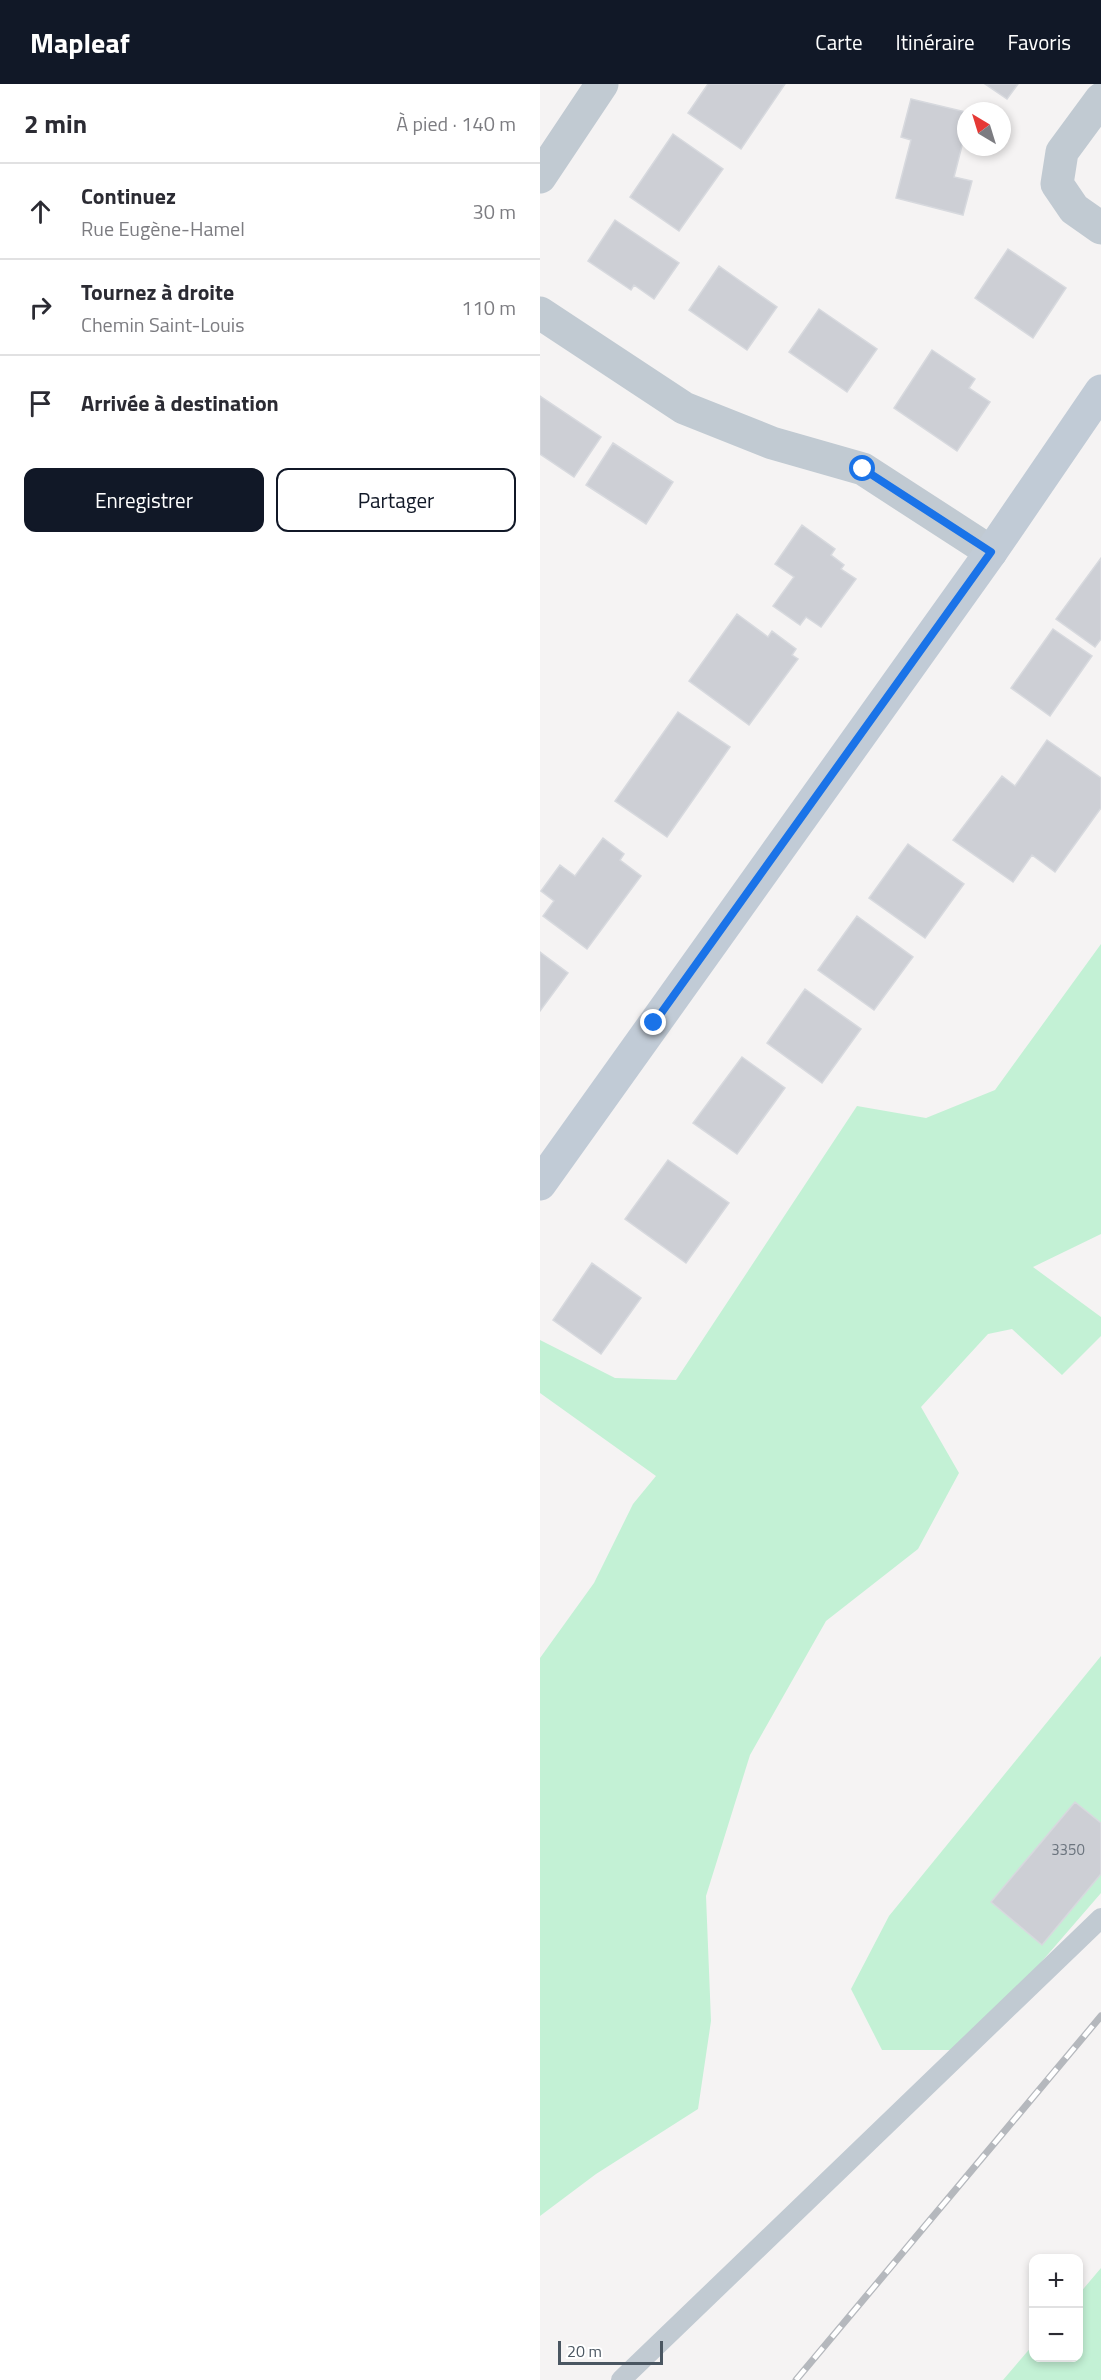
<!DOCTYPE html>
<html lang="fr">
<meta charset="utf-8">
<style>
:root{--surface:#fff;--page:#f7f7f7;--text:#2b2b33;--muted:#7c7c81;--line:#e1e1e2;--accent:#111827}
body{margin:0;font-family:"Titillium Web",sans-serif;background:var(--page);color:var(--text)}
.controls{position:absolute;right:18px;bottom:18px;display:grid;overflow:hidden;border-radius:12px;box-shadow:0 3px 9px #0003}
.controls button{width:54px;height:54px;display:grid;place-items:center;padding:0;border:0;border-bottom:2px solid var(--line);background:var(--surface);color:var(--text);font:30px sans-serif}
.compass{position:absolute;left:417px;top:18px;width:54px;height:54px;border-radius:50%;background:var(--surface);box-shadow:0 3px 9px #0003;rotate:322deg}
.scale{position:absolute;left:18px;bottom:15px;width:105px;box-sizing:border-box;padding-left:6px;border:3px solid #4a5661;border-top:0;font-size:16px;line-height:21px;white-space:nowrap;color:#4a5661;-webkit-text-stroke:4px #fff;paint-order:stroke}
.stop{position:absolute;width:18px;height:18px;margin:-14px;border:4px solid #1a73e8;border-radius:50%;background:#fff}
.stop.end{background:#1a73e8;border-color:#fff;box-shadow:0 2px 6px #0008}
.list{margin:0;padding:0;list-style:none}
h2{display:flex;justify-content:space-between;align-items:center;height:78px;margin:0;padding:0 24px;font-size:26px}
h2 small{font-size:20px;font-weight:400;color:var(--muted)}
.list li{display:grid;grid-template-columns:39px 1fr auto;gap:18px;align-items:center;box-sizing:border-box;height:96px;padding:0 24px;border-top:2px solid var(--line)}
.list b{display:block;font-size:22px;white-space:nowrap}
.list p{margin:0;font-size:20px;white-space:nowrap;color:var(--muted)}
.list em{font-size:20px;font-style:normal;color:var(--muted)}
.actions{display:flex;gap:12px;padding:18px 24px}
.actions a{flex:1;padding:14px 0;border:2px solid var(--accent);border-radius:12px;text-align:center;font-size:21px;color:var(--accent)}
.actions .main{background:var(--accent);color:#fff}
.icon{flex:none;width:33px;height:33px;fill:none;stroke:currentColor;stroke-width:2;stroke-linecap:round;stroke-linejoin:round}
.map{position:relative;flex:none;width:561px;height:2296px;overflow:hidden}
header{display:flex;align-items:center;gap:36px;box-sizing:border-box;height:84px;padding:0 30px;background:var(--accent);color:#fff}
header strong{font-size:28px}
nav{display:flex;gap:33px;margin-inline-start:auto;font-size:21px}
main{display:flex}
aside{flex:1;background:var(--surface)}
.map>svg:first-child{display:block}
.green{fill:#c3f1d5}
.building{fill:#cdcfd5;stroke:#d7d9de;stroke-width:1.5}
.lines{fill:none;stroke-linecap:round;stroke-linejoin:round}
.lane{stroke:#c1cad2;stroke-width:20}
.street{stroke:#c1cad2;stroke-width:33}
.secondary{stroke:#c1cbd6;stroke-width:33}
.rail-casing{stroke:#b5b8bd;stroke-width:7}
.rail{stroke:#fff;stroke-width:4.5;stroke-dasharray:14;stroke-linecap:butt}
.route{stroke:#1a73e8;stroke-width:8}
.labels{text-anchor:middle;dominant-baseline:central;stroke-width:6;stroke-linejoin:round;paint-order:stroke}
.number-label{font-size:15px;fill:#6b747e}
</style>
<header>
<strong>Mapleaf</strong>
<nav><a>Carte</a><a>Itinéraire</a><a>Favoris</a></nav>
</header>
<main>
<aside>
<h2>2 min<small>À pied · 140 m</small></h2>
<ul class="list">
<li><svg class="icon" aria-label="ahead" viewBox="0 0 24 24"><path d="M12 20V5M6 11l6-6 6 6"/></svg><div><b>Continuez</b><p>Rue Eugène-Hamel</p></div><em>30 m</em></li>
<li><svg class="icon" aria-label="right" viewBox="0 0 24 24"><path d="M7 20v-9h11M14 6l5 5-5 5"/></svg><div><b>Tournez à droite</b><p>Chemin Saint-Louis</p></div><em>110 m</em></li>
<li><svg class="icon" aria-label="arrive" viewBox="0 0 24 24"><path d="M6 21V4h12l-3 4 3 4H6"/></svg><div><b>Arrivée à destination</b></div></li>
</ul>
<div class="actions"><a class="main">Enregistrer</a><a>Partager</a></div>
</aside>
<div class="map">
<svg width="561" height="2296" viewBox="0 0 561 2296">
<rect width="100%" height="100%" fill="#f5f3f3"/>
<path class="green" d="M 561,860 L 561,1150 L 493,1183 L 561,1233 L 561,1252 L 522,1291 L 472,1245 L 448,1250 L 381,1323 L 419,1389 L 378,1465 L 286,1537 L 210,1671 L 166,1812 L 171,1937 L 158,2025 L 56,2090 L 0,2132 L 0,1574 L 54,1499 L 93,1420 L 116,1392 L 0,1309 L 0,1256 L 75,1294 L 136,1296 L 317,1022 L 386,1034 L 455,1006 Z
M 561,1572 L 561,1809 L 425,1966 L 342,1966 L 311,1905 L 349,1832 Z
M 561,2184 L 561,2296 L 463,2296 L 493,2261 L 494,2274 L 538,2274 L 539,2210 Z"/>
<path class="building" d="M 168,0 L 245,0 L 201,65 L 148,29 Z
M 445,0 L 478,0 L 467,15 Z
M 371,15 L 426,28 L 426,46 L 414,93 L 432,97 L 423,131 L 356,114 L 371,56 L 361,53 Z
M 133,50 L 183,85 L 139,147 L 90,113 Z
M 75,136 L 139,179 L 114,215 L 94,201 L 91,206 L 48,177 Z
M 468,165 L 526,204 L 493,254 L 435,214 Z
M 179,182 L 237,223 L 207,266 L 149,226 Z
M 279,225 L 337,265 L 307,308 L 249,268 Z
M 392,266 L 435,295 L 429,304 L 450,318 L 417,367 L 354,324 Z
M 0,312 L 61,353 L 34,393 L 0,370 Z
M 73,359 L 133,398 L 106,440 L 46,401 Z
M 262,441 L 295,465 L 291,471 L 304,481 L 301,485 L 316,495 L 281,543 L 266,533 L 260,541 L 233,522 L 254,493 L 235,480 Z
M 561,474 L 561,555 L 555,563 L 516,535 Z
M 197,530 L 228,553 L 232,547 L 256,565 L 252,571 L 258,575 L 209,641 L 149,597 Z
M 513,545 L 552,572 L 510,632 L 471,604 Z
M 138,628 L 190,663 L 127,753 L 75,717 Z
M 507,656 L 561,694 L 561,724 L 515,788 L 492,771 L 473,798 L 413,756 L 462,692 L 475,702 Z
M 63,754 L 84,770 L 80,776 L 101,792 L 47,865 L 3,832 L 14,817 L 1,807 L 20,781 L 35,792 Z
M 368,760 L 424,800 L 385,854 L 329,814 Z
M 317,832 L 373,873 L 334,926 L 278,886 Z
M 0,868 L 28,889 L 0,927 Z
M 265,905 L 321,945 L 282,999 L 227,959 Z
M 202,973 L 245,1004 L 197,1070 L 153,1039 Z
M 128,1076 L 189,1119 L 146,1179 L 85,1135 Z
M 52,1179 L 101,1214 L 61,1270 L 13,1236 Z
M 535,1718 L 561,1739 L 561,1790 L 502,1861 L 451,1818 Z"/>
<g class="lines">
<path class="lane" d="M 81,2296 L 561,1834"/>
<path class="street" d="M 561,15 L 522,68 L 517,100 L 534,125 L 561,144
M 0,93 L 62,0
M 0,229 L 144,324 L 232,359 L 323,385 L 451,468"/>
<path class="secondary" d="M 0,1100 L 451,468 L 561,307"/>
<g class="rail-casing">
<path id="rail" d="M 256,2296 L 561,1932"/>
</g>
<use href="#rail" class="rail"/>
</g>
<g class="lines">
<path class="route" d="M 114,939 L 451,468 L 323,385"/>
</g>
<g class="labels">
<g class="number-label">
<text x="528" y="1765">3350</text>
</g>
</g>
</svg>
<div class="controls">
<button>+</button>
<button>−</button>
</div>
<svg class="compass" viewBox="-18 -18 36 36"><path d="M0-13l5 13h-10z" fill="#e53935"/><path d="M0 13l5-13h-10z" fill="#7c7c81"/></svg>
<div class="scale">20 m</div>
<div class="stop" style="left:323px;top:385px"></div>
<div class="stop end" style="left:114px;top:939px"></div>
</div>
</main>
